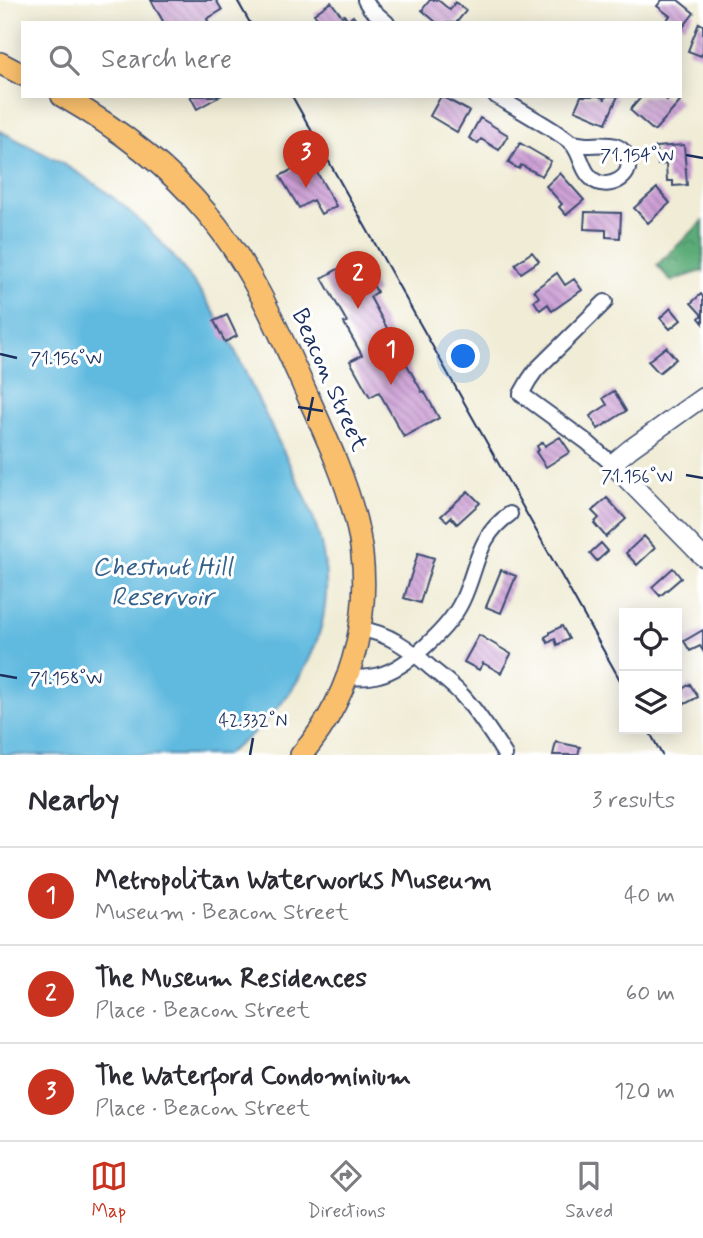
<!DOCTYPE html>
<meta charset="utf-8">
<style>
:root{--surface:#fff;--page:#f7f7f7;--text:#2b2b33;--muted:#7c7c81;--line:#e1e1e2;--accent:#c8321e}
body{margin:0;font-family:Mynerve,sans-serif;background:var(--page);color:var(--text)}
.controls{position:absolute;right:21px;bottom:21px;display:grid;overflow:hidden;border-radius:0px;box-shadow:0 4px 18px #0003}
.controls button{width:63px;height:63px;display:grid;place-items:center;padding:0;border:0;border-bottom:2px solid var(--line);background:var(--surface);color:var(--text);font:35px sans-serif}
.you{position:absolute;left:464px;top:357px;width:24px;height:24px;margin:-18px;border:5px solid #fff;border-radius:50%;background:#1a73e8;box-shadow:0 0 0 10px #1a73e833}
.badge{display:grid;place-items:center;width:46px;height:46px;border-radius:50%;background:var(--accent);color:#fff;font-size:23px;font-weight:700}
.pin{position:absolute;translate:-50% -58px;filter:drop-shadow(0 2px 4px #0008)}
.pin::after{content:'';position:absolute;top:37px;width:24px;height:21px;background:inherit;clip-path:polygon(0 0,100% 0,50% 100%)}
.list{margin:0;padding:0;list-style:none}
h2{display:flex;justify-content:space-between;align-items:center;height:91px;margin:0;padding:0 28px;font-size:30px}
h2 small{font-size:23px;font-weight:400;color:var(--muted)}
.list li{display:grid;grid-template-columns:46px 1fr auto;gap:21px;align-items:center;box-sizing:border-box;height:98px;padding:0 28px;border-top:2px solid var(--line)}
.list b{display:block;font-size:26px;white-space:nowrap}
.list p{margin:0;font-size:23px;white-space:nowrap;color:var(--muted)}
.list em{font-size:23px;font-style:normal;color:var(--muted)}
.icon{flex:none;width:38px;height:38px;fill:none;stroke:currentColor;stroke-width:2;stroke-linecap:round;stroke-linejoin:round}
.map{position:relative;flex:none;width:703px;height:755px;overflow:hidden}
.search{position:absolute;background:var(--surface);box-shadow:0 4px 18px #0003;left:21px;right:21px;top:21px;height:77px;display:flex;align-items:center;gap:18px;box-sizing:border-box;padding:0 24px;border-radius:0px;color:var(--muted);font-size:26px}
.sheet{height:385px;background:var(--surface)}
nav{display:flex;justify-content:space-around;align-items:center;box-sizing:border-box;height:98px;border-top:2px solid var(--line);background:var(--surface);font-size:19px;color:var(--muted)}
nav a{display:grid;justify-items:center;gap:4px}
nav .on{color:var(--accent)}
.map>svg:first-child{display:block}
.forest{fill:url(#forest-crowns);stroke:#3c6e6b;stroke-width:2}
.water{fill:#61badf;stroke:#3e749e;stroke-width:2}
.building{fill:url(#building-back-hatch)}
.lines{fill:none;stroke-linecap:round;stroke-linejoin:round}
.minor-casing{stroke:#3b4b70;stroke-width:18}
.tertiary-casing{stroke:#3b4b70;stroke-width:21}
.primary-casing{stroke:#3b4b70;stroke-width:24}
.minor{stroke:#fff;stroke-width:14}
.tertiary{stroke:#fff;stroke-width:18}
.primary{stroke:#f9bf6d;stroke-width:21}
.tram{stroke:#1b2f5e;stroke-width:2}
.ticks{fill:none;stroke:#1b2f5e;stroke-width:2.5}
.labels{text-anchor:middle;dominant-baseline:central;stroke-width:6;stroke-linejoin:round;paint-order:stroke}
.street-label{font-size:24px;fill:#1b2f5e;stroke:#fff}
.water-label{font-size:26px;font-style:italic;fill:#34608b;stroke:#fff}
.ticks-label{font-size:18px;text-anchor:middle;fill:#1b2f5e;stroke:#fff;stroke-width:6;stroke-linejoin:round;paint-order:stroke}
</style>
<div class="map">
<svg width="703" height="755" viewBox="0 0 703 755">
<defs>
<pattern id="forest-crowns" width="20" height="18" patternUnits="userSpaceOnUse" patternTransform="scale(1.75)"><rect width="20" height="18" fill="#5cac78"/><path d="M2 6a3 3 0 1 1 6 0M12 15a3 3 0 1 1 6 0" fill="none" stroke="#4b8c66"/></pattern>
<pattern id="building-back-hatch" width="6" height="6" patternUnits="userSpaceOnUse" patternTransform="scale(1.75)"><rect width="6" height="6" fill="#cc9ed4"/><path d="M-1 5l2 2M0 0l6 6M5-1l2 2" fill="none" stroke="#a581af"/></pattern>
</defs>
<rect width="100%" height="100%" fill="#fff"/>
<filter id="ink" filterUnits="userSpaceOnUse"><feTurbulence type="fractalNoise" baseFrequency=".0143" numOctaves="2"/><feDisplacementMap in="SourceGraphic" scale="14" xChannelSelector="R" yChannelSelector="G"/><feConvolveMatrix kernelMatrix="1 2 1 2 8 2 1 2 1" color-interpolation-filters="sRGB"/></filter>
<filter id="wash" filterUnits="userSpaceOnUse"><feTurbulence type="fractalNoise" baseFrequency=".00686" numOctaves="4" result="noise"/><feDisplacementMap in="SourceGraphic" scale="28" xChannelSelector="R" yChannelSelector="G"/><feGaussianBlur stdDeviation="1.57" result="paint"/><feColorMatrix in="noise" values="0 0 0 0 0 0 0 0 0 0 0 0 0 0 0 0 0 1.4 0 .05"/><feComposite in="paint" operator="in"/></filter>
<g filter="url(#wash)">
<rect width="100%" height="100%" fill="#f0ecd5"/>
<path class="forest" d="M 703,221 L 703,272 L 702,271 L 671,281 L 657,265 Z"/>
<path class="water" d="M 0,131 C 35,149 70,166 102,189 C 148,223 186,267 216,315 C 230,338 241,363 252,387 C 270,424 288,461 306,498 C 314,518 321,538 324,560 C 337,640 288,712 225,755 L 0,755 Z"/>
<g id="blocks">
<path class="building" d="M 151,0 L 216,0 L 222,10 L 207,19 L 209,23 L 164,23 Z
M 430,0 L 438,0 L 450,10 L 455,2 L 466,11 L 456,23 L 437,23 L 422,10 Z
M 662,0 L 678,0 L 694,13 L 683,27 L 680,23 L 664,23 L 670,16 L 657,6 Z
M 331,2 L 342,16 L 344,15 L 348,20 L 353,16 L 358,23 L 321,23 L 314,14 Z
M 699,23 L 703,25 L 703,52 L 701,56 L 688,51 Z
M 190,96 L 220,96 L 197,109 Z
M 441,96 L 469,111 L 457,132 L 430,116 Z
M 581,96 L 599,96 L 605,99 L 606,96 L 618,96 L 606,123 L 575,110 Z
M 642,96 L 662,96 L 667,100 L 670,96 L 674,96 L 680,102 L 654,131 L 630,110 Z
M 480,118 L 508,135 L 499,150 L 481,139 L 478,143 L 469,138 Z
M 520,143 L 551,161 L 542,176 L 521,165 L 519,169 L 508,163 Z
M 684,145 L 687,185 L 673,186 L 673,181 L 667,181 L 666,164 L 658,165 L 656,147 Z
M 302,146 L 336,206 L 321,214 L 313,200 L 299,208 L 280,176 L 295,168 L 287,154 Z
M 560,173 L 584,200 L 566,215 L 559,207 L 562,204 L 546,186 Z
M 657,188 L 670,203 L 648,223 L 634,208 Z
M 585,212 L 621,213 L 620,238 L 606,237 L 606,230 L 584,229 Z
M 532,252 L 539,261 L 521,273 L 515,264 Z
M 358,258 L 377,292 L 370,297 L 422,392 L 424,391 L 439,418 L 404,437 L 379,392 L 370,397 L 350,361 L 362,355 L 344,323 L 347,322 L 322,278 Z
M 557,273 L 565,285 L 574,279 L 582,290 L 552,311 L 548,304 L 540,310 L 534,301 L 539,297 L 534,290 Z
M 701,294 L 703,297 L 703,323 L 699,318 L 702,315 L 691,303 Z
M 671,308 L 681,320 L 670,329 L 660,318 Z
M 227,315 L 237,336 L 225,342 L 214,321 Z
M 666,347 L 676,359 L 659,373 L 648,361 Z
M 614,391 L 626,411 L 598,429 L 590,416 L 607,405 L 603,398 Z
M 560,437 L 570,452 L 546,467 L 536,452 L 539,450 L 537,446 L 543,442 L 545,446 Z
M 468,491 L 480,503 L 457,524 L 451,517 L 447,521 L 441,516 Z
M 607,498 L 626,519 L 606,537 L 594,523 L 599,518 L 592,511 Z
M 644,536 L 655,548 L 637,565 L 626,553 Z
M 601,543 L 608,551 L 597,561 L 590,553 Z
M 418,553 L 434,558 L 420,603 L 404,598 Z
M 673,568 L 681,578 L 660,596 L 652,587 Z
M 501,570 L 516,576 L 501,613 L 486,607 Z
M 562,626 L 569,639 L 557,645 L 555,639 L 548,643 L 545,637 L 550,634 L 550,632 Z
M 703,630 L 703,651 L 700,646 L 690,651 L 684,641 Z
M 479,635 L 511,654 L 501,673 L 483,663 L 479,670 L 464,662 Z
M 690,684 L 698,697 L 685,704 L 678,692 Z
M 556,742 L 580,747 L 578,755 L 553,755 Z"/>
</g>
</g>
<g filter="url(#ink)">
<use href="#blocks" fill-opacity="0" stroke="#3b4b70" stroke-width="2"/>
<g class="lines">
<g class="minor-casing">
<path id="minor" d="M 365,0 L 370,8 L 387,23
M 496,96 C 516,108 536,119 556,132 C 562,136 569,140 573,145 C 582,156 582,173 595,181 C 609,189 632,178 628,161 C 623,140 603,145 587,145 C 582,145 577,143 571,143
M 605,302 L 536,370 L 529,380 L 521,394 L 587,442 L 612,464
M 360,629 C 389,633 410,649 431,668 C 441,676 451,684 460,693 C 478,712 492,734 505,755
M 347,677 C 358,678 369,678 379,675 C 407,668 450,627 462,601 C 478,568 476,537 510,514"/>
</g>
<g class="tertiary-casing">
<path id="tertiary" d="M 703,397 L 630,449 L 612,464 L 703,557"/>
</g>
<g class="primary-casing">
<path id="primary" d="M 0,63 L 23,75
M 62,96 C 116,127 166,164 206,212 C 249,263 275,322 302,383 C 322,428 344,473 356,521 C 376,602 356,692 301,755"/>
</g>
<use href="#minor" class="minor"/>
<use href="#tertiary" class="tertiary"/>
<use href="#primary" class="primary"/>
<path class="tram" d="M 237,0 L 250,23
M 292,96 L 624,687
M 648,729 L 662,755"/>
</g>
</g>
<path class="ticks" d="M 686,155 L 703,158M 0,354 L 17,358M 298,407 L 323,411M 308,421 L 313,397M 686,475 L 703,478M 0,675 L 17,678M 250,755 L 253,738"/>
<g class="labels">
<g class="street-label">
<text transform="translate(329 380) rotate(66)">Beacon Street</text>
</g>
<g class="water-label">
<text x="162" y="568">Chestnut Hill<tspan x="162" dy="30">Reservoir</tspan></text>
</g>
</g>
<g class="ticks-label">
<text x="637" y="161">71.154°W</text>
<text x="66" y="364">71.156°W</text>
<text x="637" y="482">71.156°W</text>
<text x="66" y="684">71.158°W</text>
<text x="253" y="726">42.332°N</text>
</g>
</svg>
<div class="controls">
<button><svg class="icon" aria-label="locate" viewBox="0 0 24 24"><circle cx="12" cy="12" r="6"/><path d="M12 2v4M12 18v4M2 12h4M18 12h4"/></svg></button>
<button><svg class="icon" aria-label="layers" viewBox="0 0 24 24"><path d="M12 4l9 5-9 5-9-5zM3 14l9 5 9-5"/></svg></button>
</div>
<div class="you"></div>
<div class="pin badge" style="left:391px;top:385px">1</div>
<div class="pin badge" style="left:358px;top:309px">2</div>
<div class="pin badge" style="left:306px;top:188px">3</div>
<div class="search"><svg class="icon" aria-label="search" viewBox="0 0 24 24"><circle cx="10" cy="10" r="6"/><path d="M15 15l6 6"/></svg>Search here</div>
</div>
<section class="sheet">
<h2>Nearby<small>3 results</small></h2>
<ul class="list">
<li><span class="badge">1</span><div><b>Metropolitan Waterworks Museum</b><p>Museum · Beacon Street</p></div><em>40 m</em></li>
<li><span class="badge">2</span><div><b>The Museum Residences</b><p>Place · Beacon Street</p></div><em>60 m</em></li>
<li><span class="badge">3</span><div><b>The Waterford Condominium</b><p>Place · Beacon Street</p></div><em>120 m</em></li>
</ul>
</section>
<nav>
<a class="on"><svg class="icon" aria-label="map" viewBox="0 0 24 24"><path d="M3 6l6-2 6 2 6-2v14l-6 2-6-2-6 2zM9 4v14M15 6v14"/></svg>Map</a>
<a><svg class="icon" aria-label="directions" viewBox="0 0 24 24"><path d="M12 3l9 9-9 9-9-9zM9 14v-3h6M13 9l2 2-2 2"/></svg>Directions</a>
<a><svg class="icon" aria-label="saved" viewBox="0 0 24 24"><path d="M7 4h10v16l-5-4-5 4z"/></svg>Saved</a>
</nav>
